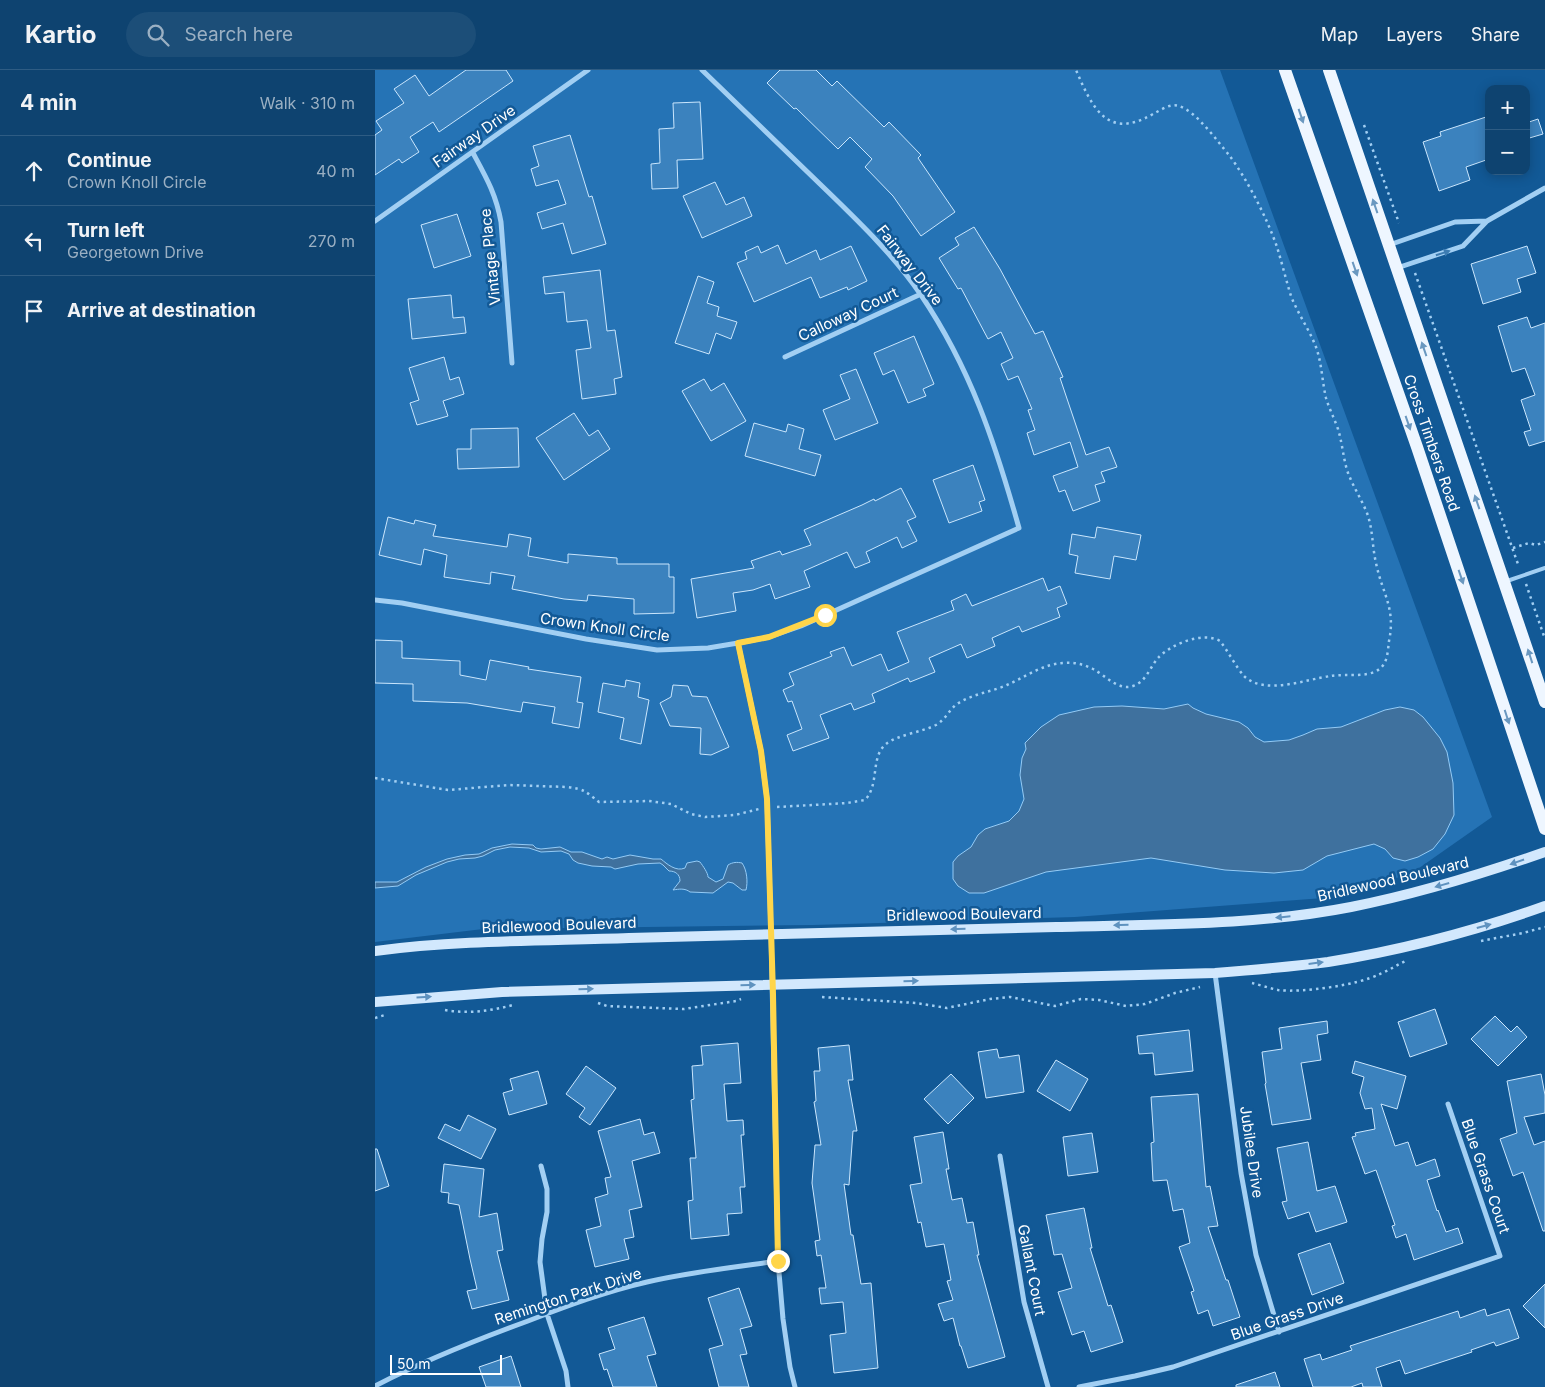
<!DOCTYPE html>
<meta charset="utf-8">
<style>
:root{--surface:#0e4370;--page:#1c4e78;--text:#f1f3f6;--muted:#9bb0c3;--line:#2e5c83}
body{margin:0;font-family:Inter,sans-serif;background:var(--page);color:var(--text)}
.controls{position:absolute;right:15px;top:15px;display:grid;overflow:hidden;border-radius:10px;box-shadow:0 2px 12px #0003}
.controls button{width:45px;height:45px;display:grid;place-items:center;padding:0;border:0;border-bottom:1px solid var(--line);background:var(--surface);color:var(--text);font:25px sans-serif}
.scale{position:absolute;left:15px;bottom:12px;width:112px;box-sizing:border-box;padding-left:5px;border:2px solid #fff;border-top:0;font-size:14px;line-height:18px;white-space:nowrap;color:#fff;-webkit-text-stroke:4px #125996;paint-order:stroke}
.stop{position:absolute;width:15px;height:15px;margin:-11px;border:4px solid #ffd54a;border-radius:50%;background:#fff}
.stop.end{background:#ffd54a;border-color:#fff;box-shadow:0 1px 5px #0008}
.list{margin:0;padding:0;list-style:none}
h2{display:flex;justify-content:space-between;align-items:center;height:65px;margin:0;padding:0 20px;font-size:21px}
h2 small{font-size:16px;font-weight:400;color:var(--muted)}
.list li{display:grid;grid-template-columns:32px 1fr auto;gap:15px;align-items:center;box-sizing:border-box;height:70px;padding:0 20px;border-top:1px solid var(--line)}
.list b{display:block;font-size:19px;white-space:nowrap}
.list p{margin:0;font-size:16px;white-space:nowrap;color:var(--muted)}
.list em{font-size:16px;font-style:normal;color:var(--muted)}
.icon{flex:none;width:28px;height:28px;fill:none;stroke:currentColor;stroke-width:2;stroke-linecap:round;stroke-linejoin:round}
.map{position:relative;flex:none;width:1170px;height:1317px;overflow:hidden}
header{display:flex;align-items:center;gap:30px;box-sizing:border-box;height:70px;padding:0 25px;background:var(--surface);border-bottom:1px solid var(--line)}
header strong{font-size:24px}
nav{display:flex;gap:28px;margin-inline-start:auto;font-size:18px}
.search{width:350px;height:45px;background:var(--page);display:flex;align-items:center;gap:12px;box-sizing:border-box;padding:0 18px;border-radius:28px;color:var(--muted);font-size:19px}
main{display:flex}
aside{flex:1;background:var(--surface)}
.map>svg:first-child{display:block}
.green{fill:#2573b5}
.water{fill:#3f719e;stroke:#94cbf6}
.building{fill:#3b82be;stroke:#cae6fd}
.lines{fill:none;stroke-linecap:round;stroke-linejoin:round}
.path{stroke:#a2cff3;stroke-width:2.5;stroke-dasharray:2.5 4;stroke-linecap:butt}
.lane{stroke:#a2cff3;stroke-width:4}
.street{stroke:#a2cff3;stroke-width:5}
.secondary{stroke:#d2e8fd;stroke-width:10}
.primary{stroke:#eef6ff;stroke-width:12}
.oneway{fill:#6a98c0}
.oneway2{fill:#3d7cb2}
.oneway3{fill:#5f92bf}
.route{stroke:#ffd54a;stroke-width:6}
.labels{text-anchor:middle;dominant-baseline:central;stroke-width:5;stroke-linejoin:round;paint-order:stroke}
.street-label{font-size:15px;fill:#fff;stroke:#125996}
</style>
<header>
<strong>Kartio</strong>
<div class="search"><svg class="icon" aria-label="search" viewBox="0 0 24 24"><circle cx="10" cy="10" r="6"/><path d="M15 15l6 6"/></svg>Search here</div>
<nav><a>Map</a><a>Layers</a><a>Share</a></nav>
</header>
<main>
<aside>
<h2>4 min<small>Walk · 310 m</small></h2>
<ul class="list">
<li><svg class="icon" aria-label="ahead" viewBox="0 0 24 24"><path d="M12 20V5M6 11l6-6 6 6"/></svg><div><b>Continue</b><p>Crown Knoll Circle</p></div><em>40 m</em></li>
<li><svg class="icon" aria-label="left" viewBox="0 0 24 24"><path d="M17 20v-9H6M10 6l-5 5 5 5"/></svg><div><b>Turn left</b><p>Georgetown Drive</p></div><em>270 m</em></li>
<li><svg class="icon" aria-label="arrive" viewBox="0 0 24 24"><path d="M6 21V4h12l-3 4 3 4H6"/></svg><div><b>Arrive at destination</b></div></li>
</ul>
</aside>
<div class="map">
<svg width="1170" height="1317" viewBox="0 0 1170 1317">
<rect width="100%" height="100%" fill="#125996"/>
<path class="green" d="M 0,0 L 845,0 L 1117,747 L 1037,803 L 962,827 L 700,847 L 438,855 L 108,859 L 0,872 Z"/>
<path class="water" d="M 813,634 L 818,638 L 831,644 L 864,652 L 873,658 L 880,667 L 889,672 L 914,670 L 928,665 L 942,659 L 966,657 L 1010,640 L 1025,637 L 1039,640 L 1048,647 L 1065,668 L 1072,682 L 1078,713 L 1079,745 L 1070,764 L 1058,779 L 1043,787 L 1030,791 L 1018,788 L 1010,779 L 999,774 L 952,786 L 928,800 L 899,803 L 850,800 L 776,788 L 671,802 L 609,823 L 594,823 L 583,816 L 578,809 L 578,792 L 583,786 L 596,777 L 603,765 L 610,759 L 634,751 L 644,741 L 649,729 L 645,705 L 647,688 L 651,679 L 650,673 L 666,657 L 684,645 L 719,637 L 747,636 L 789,639 Z
M 137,774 L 158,775 L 161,778 L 166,779 L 185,777 L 196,782 L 207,782 L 227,789 L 232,787 L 238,789 L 255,785 L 278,789 L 286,789 C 292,794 301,802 310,798 L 312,793 L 322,791 L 325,792 C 328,796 333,803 333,807 L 341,812 L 348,809 L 353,795 C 358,792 362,792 367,793 C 372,800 373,812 371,820 L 367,820 L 358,813 L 353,812 L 338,823 L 315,822 C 310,818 304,819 298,820 L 305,811 C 305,804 300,801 294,801 L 288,795 L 285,793 L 263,794 L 240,799 L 236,797 L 217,796 L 203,793 L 198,790 L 194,784 L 186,781 L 166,782 L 154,778 L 135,777 L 120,780 L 108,786 L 100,788 L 84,789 L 72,792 L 41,805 L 23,816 L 0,818 L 0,812 L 22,812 L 51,797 L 72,789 L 90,785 L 104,784 L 117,778 Z"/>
<path class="building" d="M 91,0 L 131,0 L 138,11 L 64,62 L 58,52 L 35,67 L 44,82 L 27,93 L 24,89 L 0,105 L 0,65 L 7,60 L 1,51 L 29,33 L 19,19 L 40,5 L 54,26 Z
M 405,0 L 441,0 L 457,16 L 462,11 L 509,57 L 514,52 L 546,85 L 543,88 L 580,142 L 546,166 L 518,126 L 490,97 L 497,89 L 475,67 L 463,79 L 421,38 L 419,39 L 392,13 Z
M 325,32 L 328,89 L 302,90 L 303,118 L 277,119 L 276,94 L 285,93 L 284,59 L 299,58 L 298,33 Z
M 1114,46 L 1114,89 L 1091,97 L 1095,110 L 1064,121 L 1048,72 L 1066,66 L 1065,62 Z
M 1163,49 L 1168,64 L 1151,69 L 1151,53 Z
M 195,65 L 214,127 L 217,126 L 231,174 L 197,184 L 188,153 L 167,159 L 162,143 L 191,134 L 183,110 L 161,116 L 156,99 L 164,96 L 158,76 Z
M 340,112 L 351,135 L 369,127 L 377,146 L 327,168 L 308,126 Z
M 82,144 L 96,186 L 59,198 L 46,155 Z
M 599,157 L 625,199 L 660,264 L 668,261 L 688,307 L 685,308 L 711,385 L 734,377 L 742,397 L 726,402 L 730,412 L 720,415 L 725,431 L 698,441 L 690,420 L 684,422 L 678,406 L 703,397 L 695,372 L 659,385 L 652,363 L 660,360 L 653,340 L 657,339 L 643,306 L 633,310 L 626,294 L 638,288 L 626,262 L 613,269 L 586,218 L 583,219 L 564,188 L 584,175 L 580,168 Z
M 403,175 L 411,194 L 441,180 L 445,190 L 476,176 L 492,211 L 473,220 L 472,217 L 445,228 L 436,207 L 379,232 L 362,193 L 372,189 L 370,182 L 383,176 L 386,183 Z
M 1152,176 L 1161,203 L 1142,209 L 1146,222 L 1108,234 L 1096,194 Z
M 225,200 L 232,261 L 240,260 L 247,307 L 239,309 L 241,324 L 207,329 L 201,280 L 216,278 L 212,250 L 192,252 L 189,222 L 170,224 L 168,207 Z
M 323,206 L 339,212 L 332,233 L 344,237 L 342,246 L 362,252 L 356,269 L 341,263 L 334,284 L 300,273 Z
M 76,225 L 78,248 L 89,247 L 91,263 L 37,269 L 33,229 Z
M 1152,247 L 1156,258 L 1170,253 L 1170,371 L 1154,376 L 1149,362 L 1156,360 L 1146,330 L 1160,325 L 1150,298 L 1137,302 L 1123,256 Z
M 539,266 L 559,314 L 548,319 L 551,326 L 533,333 L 519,300 L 508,305 L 499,283 Z
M 69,287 L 75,310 L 84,307 L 89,324 L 68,331 L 73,346 L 42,355 L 35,333 L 44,330 L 34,298 Z
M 481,299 L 503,353 L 460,370 L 448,340 L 475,329 L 465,305 Z
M 329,309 L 336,321 L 349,313 L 371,351 L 336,371 L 307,321 Z
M 199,343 L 214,366 L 223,360 L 235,379 L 189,410 L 161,368 Z
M 379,353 L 411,362 L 413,354 L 429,359 L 424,379 L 446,385 L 440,406 L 370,386 Z
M 143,358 L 144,397 L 83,399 L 82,379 L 96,379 L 96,359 Z
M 598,395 L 610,430 L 604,432 L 607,441 L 574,453 L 558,410 Z
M 526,418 L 541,447 L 532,451 L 542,471 L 527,478 L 522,467 L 491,482 L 495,492 L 480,498 L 472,482 L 429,501 L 435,517 L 400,529 L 395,514 L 378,520 L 358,523 L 361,541 L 322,548 L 316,509 L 379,498 L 376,491 L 405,481 L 407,485 L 436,475 L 429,460 L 487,435 L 499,429 L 500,431 Z
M 13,447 L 39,454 L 40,450 L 61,455 L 58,466 L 132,477 L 134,464 L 156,468 L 153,486 L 193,493 L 193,484 L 242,488 L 242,494 L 294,494 L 294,507 L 299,507 L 299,543 L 259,544 L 259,529 L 213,525 L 212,531 L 189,529 L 137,519 L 140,506 L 116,502 L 115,514 L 69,507 L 72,485 L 49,479 L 46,495 L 4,485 Z
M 722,457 L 766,465 L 761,490 L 739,486 L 735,509 L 700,503 L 703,486 L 694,484 L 697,464 L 720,468 Z
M 668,508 L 673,521 L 685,516 L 692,534 L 682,538 L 685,547 L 647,562 L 644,556 L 617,568 L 620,576 L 592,588 L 586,574 L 554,588 L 560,602 L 535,612 L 533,608 L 497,624 L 500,632 L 479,640 L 476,633 L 445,645 L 454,668 L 418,681 L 412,665 L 427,659 L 417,631 L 413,632 L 408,620 L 419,615 L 414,603 L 457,586 L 455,582 L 469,577 L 477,596 L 506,584 L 513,601 L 534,592 L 522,562 L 579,540 L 576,531 L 591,524 L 597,536 Z
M 0,570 L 27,571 L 27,588 L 85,591 L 85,605 L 111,610 L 115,590 L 154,597 L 153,599 L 206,607 L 202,632 L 208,633 L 204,658 L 177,653 L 180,637 L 148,632 L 146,642 L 92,633 L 38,631 L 38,614 L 0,613 Z
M 251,610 L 265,613 L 263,627 L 274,630 L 266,674 L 245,669 L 249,648 L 223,642 L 228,613 L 250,617 Z
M 298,615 L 313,616 L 317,626 L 332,627 L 354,677 L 336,685 L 325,684 L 326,658 L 295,656 L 285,633 L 296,627 Z
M 1060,939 L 1072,974 L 1035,987 L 1023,952 Z
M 1120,946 L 1136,962 L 1142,956 L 1152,967 L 1123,996 L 1096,969 Z
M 952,951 L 953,963 L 942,965 L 946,990 L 926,993 L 936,1049 L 897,1055 L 890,1014 L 891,1013 L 887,982 L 907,979 L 904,958 Z
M 814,960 L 818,1001 L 780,1005 L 778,983 L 764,984 L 762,966 Z
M 363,973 L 366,1013 L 349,1014 L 352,1051 L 368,1050 L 369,1065 L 366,1065 L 370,1117 L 365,1117 L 367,1143 L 352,1144 L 354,1165 L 316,1169 L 313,1131 L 318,1130 L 315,1088 L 321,1088 L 316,1030 L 319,1029 L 317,996 L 328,995 L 326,976 Z
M 474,975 L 478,1010 L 473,1010 L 482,1061 L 478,1061 L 474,1115 L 469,1114 L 476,1165 L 478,1165 L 486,1214 L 496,1213 L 503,1298 L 459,1303 L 455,1265 L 471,1263 L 468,1232 L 446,1234 L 444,1218 L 451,1218 L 446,1185 L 442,1186 L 440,1171 L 445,1170 L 437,1113 L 440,1075 L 446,1075 L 439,1032 L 441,1031 L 439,1001 L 445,1001 L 443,978 Z
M 622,979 L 624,988 L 644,985 L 649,1022 L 611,1028 L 603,982 Z
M 681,990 L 713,1009 L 695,1041 L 662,1021 Z
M 980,991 L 1031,1006 L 1022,1039 L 1006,1034 L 1020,1076 L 1033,1072 L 1041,1096 L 1060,1089 L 1065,1106 L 1052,1110 L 1062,1141 L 1063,1140 L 1071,1162 L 1083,1158 L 1088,1173 L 1039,1190 L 1031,1164 L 1021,1168 L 1017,1156 L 1020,1155 L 1001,1100 L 990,1104 L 977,1067 L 981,1066 L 980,1063 L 1000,1059 L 997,1038 L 990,1039 L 985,1023 L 989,1007 L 977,1003 Z
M 211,996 L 241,1018 L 215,1055 L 204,1047 L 210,1038 L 191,1024 Z
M 163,1001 L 172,1034 L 134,1045 L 128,1023 L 138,1020 L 135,1009 Z
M 576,1004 L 599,1028 L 573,1054 L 549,1029 Z
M 1166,1004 L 1170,1025 L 1170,1043 L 1149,1047 L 1159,1075 L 1170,1071 L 1170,1161 L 1168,1161 L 1148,1102 L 1138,1106 L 1125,1069 L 1142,1063 L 1132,1011 Z
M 823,1024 L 831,1117 L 835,1116 L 843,1156 L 833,1157 L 851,1210 L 853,1210 L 865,1247 L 838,1256 L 833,1240 L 823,1244 L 816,1222 L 819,1221 L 804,1177 L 815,1173 L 808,1139 L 798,1141 L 792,1110 L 778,1111 L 776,1073 L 779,1072 L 776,1027 Z
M 93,1045 L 121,1059 L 106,1089 L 63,1068 L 70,1054 L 85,1061 Z
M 265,1049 L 269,1065 L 279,1062 L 285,1083 L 257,1091 L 267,1137 L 254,1140 L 259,1167 L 249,1169 L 254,1189 L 220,1197 L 211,1160 L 226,1156 L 220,1128 L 233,1124 L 230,1108 L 236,1107 L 223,1061 Z
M 568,1062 L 574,1099 L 571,1099 L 577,1130 L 587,1128 L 592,1153 L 598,1152 L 604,1185 L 602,1185 L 630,1287 L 593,1298 L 586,1276 L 585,1276 L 578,1248 L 569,1251 L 563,1234 L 578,1230 L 572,1211 L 576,1210 L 569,1174 L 551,1177 L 546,1152 L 543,1153 L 535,1115 L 547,1113 L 539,1067 Z
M 717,1063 L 723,1102 L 693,1106 L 688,1067 Z
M 933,1072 L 942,1121 L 960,1116 L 972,1152 L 941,1162 L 934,1142 L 913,1149 L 907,1132 L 912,1131 L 902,1078 Z
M 0,1079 L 2,1079 L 14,1116 L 0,1121 Z
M 69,1094 L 109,1099 L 104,1147 L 122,1143 L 128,1180 L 122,1181 L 134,1230 L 97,1239 L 92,1221 L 102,1219 L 95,1189 L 84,1135 L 73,1133 L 74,1123 L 66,1122 Z
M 709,1138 L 717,1178 L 715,1178 L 733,1236 L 736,1235 L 748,1272 L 716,1282 L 709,1261 L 697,1265 L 683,1222 L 697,1218 L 687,1184 L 679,1185 L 671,1145 Z
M 955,1173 L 969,1213 L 937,1225 L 923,1184 Z
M 1170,1214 L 1170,1258 L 1148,1236 Z
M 364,1218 L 377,1256 L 365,1259 L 372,1284 L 365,1285 L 374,1317 L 344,1317 L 334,1279 L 348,1275 L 333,1228 Z
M 1110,1239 L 1112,1246 L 1134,1239 L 1144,1268 L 1121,1276 L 1119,1272 L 1096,1280 L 1097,1282 L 1030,1304 L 1025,1290 L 1001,1298 L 1007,1317 L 988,1317 L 987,1313 L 976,1317 L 938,1317 L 929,1289 L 945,1284 L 947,1290 L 977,1280 L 975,1276 L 1083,1241 L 1085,1248 Z
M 269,1247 L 281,1284 L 272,1286 L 282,1317 L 238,1317 L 232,1299 L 229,1300 L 224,1284 L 240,1279 L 233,1258 Z
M 136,1286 L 146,1317 L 111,1317 L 104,1297 Z
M 900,1302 L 905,1317 L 861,1317 L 861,1315 Z"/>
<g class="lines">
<path class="path" d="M 989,55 L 1024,153
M 1040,203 L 1144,497
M 1138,478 L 1154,473 L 1161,475 L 1170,472
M 1151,514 L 1170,569
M 0,708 L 73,720 L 134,715 L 192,717 C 210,719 211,722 224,732 L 274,731 L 296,734 L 316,744 L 330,747 L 360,745 L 384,739
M 402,737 L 472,733 L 490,730 C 505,714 495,687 511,674 C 522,665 547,662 561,655 C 571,649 574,640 582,634 C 597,624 616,622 632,615 C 650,607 668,594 688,593 C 699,592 708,594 718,599 C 730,605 743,621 758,616 C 771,612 775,597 783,588 C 796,574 828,561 845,571 C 853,581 861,597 869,606 C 890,626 931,609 956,606 C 971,603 999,610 1009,594 C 1013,587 1013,578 1014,571 C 1021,538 1007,523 1001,493 C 997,476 998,459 992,443 C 986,428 977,415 972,400 C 968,386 967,372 963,359 C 959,348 954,338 951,328 C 947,311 947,294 941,277 C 934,259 923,244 916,226 C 911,210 907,193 902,177 C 892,148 872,109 854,85 C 843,72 821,41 804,36 C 795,33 786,40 778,44 C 732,71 717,37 701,0
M 1106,871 L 1148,863 L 1170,857
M 877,913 C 885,915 894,918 903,920 C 928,923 983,915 1005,904 C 1015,900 1023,894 1033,890
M 447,927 L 541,933 L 572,938 L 615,929 L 635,927 L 680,936 L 706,929 L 724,930 L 751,936 L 770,934 L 800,923 L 825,917
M 223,933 L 232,936 L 309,939 L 361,931 L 366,929
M 70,940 C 93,944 115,941 138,935
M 0,948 L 10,945"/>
<path class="lane" d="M 1132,511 L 1170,498"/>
<path class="street" d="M 98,83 C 111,107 121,124 126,152 L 137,293
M 0,151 L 213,0
M 1112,151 L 1170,118
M 1014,175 L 1080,152 L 1112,151 L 1088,176 L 1022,198
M 410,287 L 546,224
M 0,530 L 27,533 L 211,569 L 282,580 L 333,578 L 363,573 L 394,567 L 426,556 L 644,458 C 620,373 596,299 546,225 C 518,184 482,150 447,116 C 407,77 367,39 327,0
M 363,573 L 386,681 L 392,729 L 396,863 L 403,1191 L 408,1249 L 415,1297 L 420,1317
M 840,903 L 866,1103 L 881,1185 L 904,1262
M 625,1086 L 649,1232 L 673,1317
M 166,1096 L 172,1119 L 172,1142 L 167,1169 L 165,1192 L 172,1244 L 191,1301 L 193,1317
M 0,1316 C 50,1290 101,1270 153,1251 C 192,1236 232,1221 272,1212 C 315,1202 360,1197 403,1191
M 704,1317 L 760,1306 L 798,1297 L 1125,1186 L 1073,1034"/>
<path class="secondary" d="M 0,881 C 84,870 170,871 254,868 C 397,863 539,860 681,857 C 780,854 879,856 976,837 C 1042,824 1107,804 1170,782
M 0,932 L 127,922 L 840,903 C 878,900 916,897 953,892 C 1027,880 1100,861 1170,836"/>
<path class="primary" d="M 910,0 L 1042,377 L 1170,759
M 954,0 L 1170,632"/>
</g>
<defs><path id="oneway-solid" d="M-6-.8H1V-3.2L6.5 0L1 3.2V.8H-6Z" transform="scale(1.25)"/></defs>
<g class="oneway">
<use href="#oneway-solid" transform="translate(926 46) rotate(71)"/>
<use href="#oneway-solid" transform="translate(1000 136) rotate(-109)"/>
<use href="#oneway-solid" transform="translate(980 199) rotate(71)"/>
<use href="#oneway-solid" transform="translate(1049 279) rotate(-109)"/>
<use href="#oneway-solid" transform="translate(1033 353) rotate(71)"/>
<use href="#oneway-solid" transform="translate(1102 432) rotate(-109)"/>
<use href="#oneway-solid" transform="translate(1086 507) rotate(71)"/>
<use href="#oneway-solid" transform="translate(1155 586) rotate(-108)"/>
<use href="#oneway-solid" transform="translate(1132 647) rotate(72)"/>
</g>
<use class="oneway2" href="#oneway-solid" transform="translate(1068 183) rotate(-18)"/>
<g class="oneway3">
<use href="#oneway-solid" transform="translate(1142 792) rotate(161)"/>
<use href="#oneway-solid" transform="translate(1067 815) rotate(164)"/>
<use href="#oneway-solid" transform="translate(908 847) rotate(174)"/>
<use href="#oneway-solid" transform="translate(746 855) rotate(179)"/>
<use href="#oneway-solid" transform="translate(1109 856) rotate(-15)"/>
<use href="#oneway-solid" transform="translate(583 859) rotate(179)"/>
<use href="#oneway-solid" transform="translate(941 893) rotate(-7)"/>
<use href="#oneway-solid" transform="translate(536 911) rotate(-1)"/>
<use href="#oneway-solid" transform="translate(373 915) rotate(-1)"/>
<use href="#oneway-solid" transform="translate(211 919) rotate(-2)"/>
<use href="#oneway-solid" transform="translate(49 927) rotate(-4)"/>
</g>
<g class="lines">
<path class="route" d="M 403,1191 L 398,924 L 392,729 L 386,681 L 363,573 L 394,567 L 450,545"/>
</g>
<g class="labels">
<g class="street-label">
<text transform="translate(99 66) rotate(-35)">Fairway Drive</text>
<text transform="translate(115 187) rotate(-96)">Vintage Place</text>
<text transform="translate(535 195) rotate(52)">Fairway Drive</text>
<text transform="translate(473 244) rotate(-25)">Calloway Court</text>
<text transform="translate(1057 373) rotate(71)">Cross Timbers Road</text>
<text transform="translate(230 557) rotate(8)">Crown Knoll Circle</text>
<text transform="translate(1018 809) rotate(-13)">Bridlewood Boulevard</text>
<text transform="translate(589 844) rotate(-1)">Bridlewood Boulevard</text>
<text transform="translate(184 855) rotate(-2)">Bridlewood Boulevard</text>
<text transform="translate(877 1082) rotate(82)">Jubilee Drive</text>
<text transform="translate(1111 1106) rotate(71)">Blue Grass Court</text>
<text transform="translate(657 1200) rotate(79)">Gallant Court</text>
<text transform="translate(193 1226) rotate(-18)">Remington Park Drive</text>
<text transform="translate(912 1246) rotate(-19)">Blue Grass Drive</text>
</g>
</g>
</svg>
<div class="controls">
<button>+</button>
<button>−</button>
</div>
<div class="scale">50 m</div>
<div class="stop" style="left:450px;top:545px"></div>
<div class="stop end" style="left:403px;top:1191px"></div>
</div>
</main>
